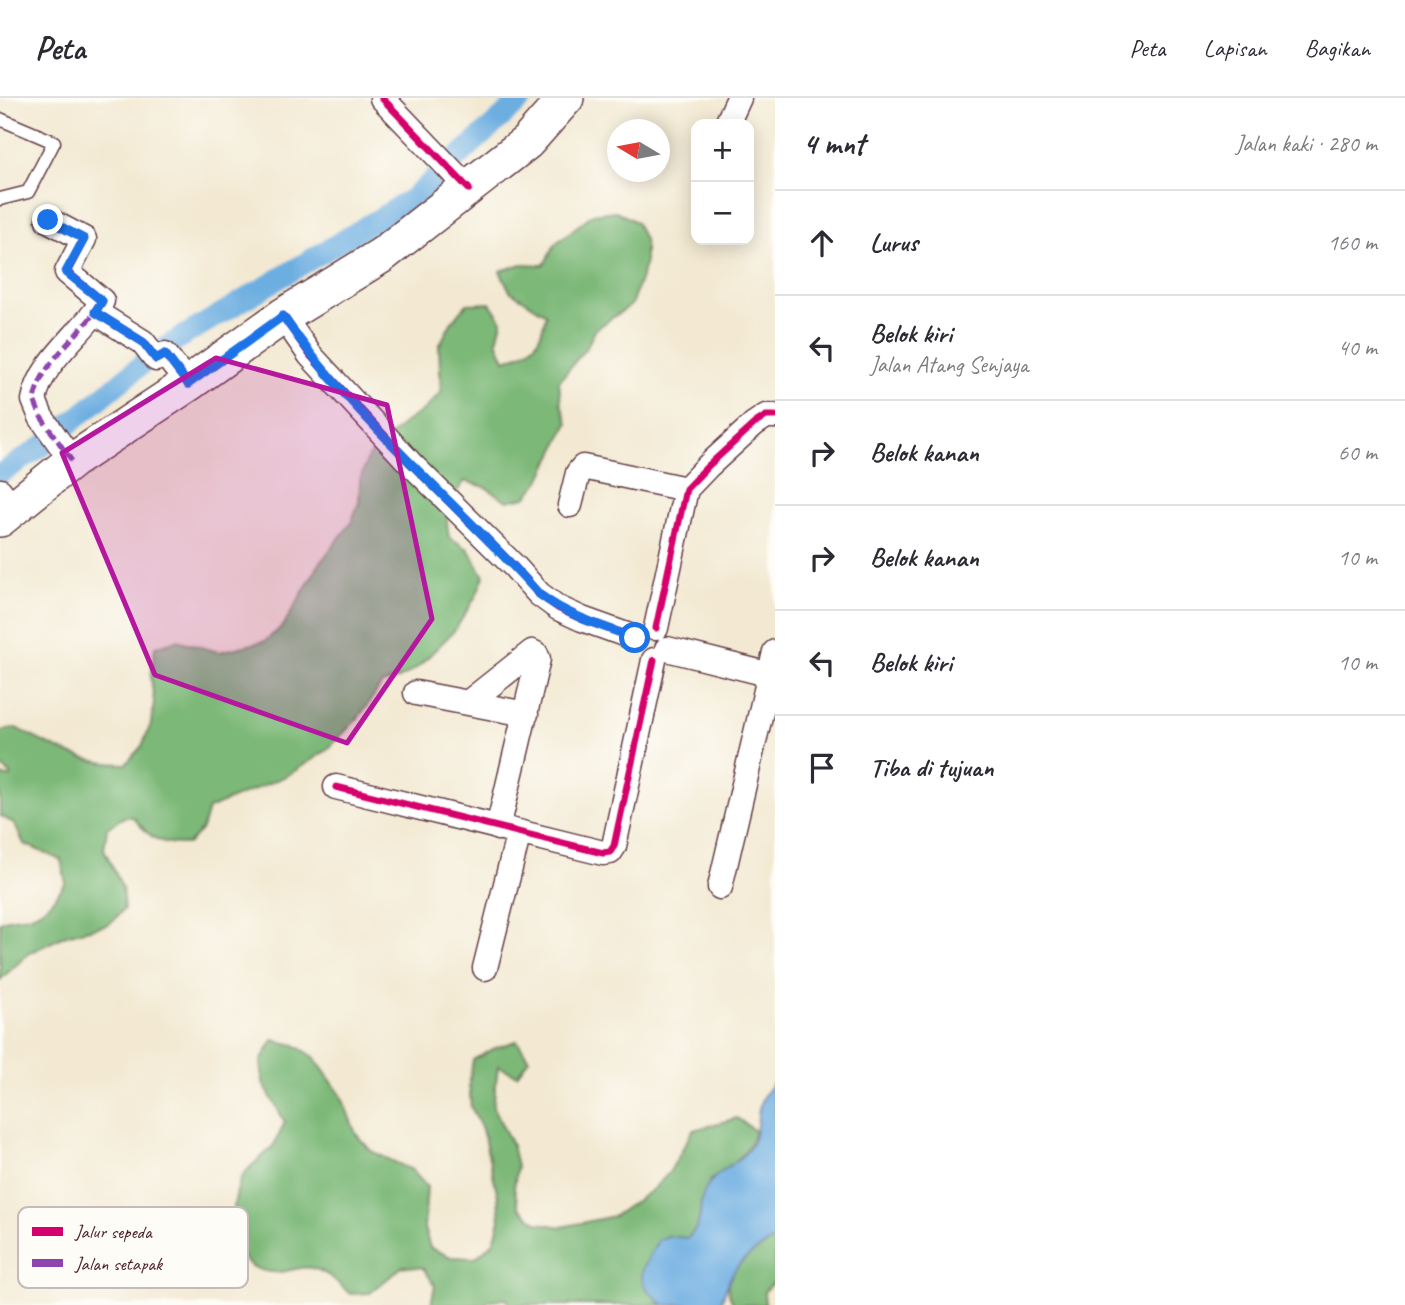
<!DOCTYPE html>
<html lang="id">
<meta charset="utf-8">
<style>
:root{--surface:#fff;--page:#f2f2f3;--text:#2b2b33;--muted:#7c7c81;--line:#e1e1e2}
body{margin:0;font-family:Caveat,sans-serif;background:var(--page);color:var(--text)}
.controls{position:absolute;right:21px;top:21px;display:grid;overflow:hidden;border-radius:14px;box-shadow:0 4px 18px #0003}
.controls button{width:63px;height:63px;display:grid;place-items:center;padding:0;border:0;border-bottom:2px solid var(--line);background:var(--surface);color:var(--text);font:35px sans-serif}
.compass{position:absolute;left:607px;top:21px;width:63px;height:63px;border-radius:50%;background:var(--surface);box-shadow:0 4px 18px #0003;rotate:280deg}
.stop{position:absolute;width:21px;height:21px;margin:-16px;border:5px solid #1a73e8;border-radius:50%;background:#fff}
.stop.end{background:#1a73e8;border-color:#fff;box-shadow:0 2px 7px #0008}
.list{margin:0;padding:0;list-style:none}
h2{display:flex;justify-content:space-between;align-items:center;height:91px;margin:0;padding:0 28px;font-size:30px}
h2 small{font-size:23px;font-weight:400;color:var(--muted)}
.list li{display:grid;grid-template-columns:46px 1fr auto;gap:21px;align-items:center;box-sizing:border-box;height:105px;padding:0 28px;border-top:2px solid var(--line)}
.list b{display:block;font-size:26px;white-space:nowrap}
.list p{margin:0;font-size:23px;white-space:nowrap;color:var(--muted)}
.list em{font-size:23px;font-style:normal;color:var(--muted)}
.icon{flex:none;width:38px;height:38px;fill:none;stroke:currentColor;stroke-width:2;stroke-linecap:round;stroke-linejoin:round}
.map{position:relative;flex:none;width:775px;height:1207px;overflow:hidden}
header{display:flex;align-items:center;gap:42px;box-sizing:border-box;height:98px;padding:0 35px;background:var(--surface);border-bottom:2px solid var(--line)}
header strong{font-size:33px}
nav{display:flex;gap:38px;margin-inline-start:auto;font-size:24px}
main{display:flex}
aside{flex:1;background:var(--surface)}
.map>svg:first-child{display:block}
.forest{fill:#7bb877;stroke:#626c51;stroke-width:2}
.water{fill:#6daee1;stroke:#5c6686;stroke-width:2}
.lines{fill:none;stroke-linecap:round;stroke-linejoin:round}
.canal{stroke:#6daee1;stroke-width:21}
.service-casing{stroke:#633d44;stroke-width:15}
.minor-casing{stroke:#633d44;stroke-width:27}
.secondary-casing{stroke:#633d44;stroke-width:38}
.service{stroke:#fff;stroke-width:12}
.minor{stroke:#fff;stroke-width:24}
.secondary{stroke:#fff;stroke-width:35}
.quiet{stroke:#8e44ad;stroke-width:5;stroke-dasharray:10 5;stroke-linecap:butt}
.cycleway-casing{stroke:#fdfcf7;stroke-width:11}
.cycleway{stroke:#d6006c;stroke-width:7}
.route{stroke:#1a73e8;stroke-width:9}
.marked{fill:#b5179e;fill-opacity:0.2;stroke:#b5179e;stroke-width:5;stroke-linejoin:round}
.key{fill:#fdfcf7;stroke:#c7baba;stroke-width:2}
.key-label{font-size:19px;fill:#4a1f2b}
</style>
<header>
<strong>Peta</strong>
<nav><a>Peta</a><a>Lapisan</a><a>Bagikan</a></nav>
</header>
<main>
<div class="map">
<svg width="775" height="1207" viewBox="0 0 775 1207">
<rect width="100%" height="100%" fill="#fdfcf7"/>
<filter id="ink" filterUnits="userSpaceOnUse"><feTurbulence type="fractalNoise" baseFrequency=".0143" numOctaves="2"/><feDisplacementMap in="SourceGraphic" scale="14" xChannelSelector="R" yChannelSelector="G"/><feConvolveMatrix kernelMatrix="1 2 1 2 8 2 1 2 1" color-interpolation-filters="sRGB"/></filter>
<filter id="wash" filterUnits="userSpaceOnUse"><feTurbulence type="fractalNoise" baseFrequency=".00686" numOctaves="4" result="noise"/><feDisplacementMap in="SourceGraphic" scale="28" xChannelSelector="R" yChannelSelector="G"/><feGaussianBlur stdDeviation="1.57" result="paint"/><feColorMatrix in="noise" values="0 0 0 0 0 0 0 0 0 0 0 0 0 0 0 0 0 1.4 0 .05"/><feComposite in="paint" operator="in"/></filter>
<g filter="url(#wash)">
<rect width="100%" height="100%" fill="#f3e9d2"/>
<path class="forest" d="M 616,113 L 636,124 L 645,144 L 645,167 L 631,207 L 596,231 L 586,250 L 559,283 L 561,306 L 568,325 L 540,383 L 526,399 L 507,403 L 485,389 L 465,383 C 447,404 444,412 449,439 L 468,451 L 484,478 L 476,498 L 455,532 L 418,569 L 401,580 L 382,586 L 358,620 L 327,652 L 288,677 L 208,711 L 202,731 L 188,746 C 159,747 151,741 133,719 L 124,719 L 107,730 L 104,751 L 122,789 L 124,811 L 109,826 L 66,837 L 29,855 L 0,882 L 0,824 C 9,819 18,820 28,818 C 45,814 56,798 66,785 L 61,762 L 24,746 L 14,725 L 0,718 L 0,678 L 11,679 L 11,676 L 0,668 L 0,633 L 16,630 C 54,650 82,666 126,666 L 142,648 L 151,626 L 154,604 L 151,580 L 155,549 L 177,542 L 219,554 L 265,543 L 283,528 L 320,465 L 351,425 L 359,404 L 360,382 L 368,359 L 404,325 L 425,311 L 441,294 L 439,248 L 451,225 L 467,206 L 490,205 L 502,223 L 497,243 L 505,262 C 534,253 541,245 546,216 L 510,193 L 500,173 L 522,166 L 544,167 L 555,146 L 593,116 Z
M 273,942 L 295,947 L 314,959 L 341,997 L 356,1036 L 371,1053 L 412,1072 L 427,1089 L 424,1130 L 430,1150 L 451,1159 L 475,1160 L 494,1144 L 500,1122 L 498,1098 L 482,1031 L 471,1009 L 469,984 L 473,962 L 495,950 L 517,943 L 529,961 L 517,977 L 498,968 L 493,1009 L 512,1047 L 517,1068 L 514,1090 L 519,1110 L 538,1125 L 562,1129 L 614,1118 L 652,1092 L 669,1075 L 693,1032 L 737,1020 L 755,1033 C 749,1057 728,1069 710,1083 L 702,1137 L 647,1190 L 663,1207 L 509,1207 L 507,1201 L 491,1202 L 482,1207 L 431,1207 L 435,1187 L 423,1170 L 403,1168 L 370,1195 L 350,1196 C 339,1186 329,1175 315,1171 C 300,1166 286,1176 272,1174 C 226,1171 229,1116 240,1083 C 245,1070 264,1059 273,1048 C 278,1041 281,1032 285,1024 L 263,985 L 261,963 Z
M 775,1121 L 775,1183 L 764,1194 L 765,1207 L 734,1207 C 713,1172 753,1145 775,1121 Z"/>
<path class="water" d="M 775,983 L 775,1141 C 742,1160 730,1169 721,1207 L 663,1207 L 647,1191 L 642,1181 L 643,1171 L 658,1142 L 667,1138 L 687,1140 C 707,1124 695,1109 706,1090 C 716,1071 743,1065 753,1044 C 759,1031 756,1014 762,1001 C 765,994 771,988 775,983 Z"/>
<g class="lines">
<path class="canal" d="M 0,376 L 44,347 L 157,254 L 413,100 L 523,0"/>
</g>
</g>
<g filter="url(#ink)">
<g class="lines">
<g class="service-casing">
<path id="service" d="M 0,21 L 54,44 L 28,94 L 0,101"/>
</g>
<g class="minor-casing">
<path id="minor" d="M 382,0 L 469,91
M 727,26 L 739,0
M 48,122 L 84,141 L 67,174 L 102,203 L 95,214 L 143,244 L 156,261 L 165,256 L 188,286
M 283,218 L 310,257 L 410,365 L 515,469 L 539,496 L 558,510 L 582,521 L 635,540
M 72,363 L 41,319 L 34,302 C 40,267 75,241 95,214
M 0,393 L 13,410
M 570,407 L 578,375 L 583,369 L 686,391
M 656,530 L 686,391 L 708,368 L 754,326 L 766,318 L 775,318
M 667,551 L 775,578
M 416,595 L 526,616
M 469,604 L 532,554 L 536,556 L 538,561 L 498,730
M 336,689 L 603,755 L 610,754 L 614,748 L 654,562
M 720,789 L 775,554
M 485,870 L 519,734"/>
</g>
<g class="secondary-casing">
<path id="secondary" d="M 0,421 L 72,363 L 188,286 L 283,218 L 382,157 L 527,44 L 566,0"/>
</g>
<use href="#service" class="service"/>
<use href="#minor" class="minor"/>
<use href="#secondary" class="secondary"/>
<path class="quiet" d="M 72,363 L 41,319 L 34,302 C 40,267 75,241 95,214"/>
<g class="cycleway-casing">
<path id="cycleway" d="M 382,0 L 469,91
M 48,122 L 84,141 L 67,174 L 102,203 L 95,214 L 143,244 L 156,261 L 165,256 L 188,286
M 283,218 L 310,257 L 410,365 L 515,469 L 539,496 L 558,510 L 582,521 L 635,540
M 656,530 L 686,391 L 708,368 L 754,326 L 766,318 L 775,318
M 336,689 L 603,755 L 610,754 L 614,748 L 654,562"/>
</g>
<use href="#cycleway" class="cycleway"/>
</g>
</g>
<g class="lines" filter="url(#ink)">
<path class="route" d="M 48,122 L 84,141 L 66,174 L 102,203 L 95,214 L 143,244 L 156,261 L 165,256 L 188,286 L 283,218 C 354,322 456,403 539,496 C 568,518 601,528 635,540"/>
</g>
<path class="marked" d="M 216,260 L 387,307 L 432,521 L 347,645 L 155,577 L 62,355 Z"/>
<rect x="18" y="1109" width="230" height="81" rx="10" class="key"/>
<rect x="32" y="1129" width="31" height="9" fill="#d6006c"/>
<rect x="32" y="1161" width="31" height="8" fill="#8e44ad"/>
<g class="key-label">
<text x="75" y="1140">Jalur sepeda</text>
<text x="75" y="1172">Jalan setapak</text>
</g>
</svg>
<div class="controls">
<button>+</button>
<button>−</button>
</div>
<svg class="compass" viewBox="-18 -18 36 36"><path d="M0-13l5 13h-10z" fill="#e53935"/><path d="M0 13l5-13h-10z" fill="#7c7c81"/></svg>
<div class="stop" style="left:635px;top:540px"></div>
<div class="stop end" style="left:48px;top:122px"></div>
</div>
<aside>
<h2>4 mnt<small>Jalan kaki · 280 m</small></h2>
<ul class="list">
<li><svg class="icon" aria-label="ahead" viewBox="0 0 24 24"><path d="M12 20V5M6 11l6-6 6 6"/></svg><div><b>Lurus</b></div><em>160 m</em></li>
<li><svg class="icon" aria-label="left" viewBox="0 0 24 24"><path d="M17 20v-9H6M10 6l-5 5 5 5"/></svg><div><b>Belok kiri</b><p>Jalan Atang Senjaya</p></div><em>40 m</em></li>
<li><svg class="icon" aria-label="right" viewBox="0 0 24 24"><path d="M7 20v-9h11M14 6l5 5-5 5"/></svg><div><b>Belok kanan</b></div><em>60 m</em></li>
<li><svg class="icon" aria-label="right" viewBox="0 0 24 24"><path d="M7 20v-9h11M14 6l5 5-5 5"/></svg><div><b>Belok kanan</b></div><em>10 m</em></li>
<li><svg class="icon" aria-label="left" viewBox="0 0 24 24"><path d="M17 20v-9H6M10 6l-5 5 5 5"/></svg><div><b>Belok kiri</b></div><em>10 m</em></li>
<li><svg class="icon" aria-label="arrive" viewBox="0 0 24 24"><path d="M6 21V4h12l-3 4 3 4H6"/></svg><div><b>Tiba di tujuan</b></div></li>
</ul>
</aside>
</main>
